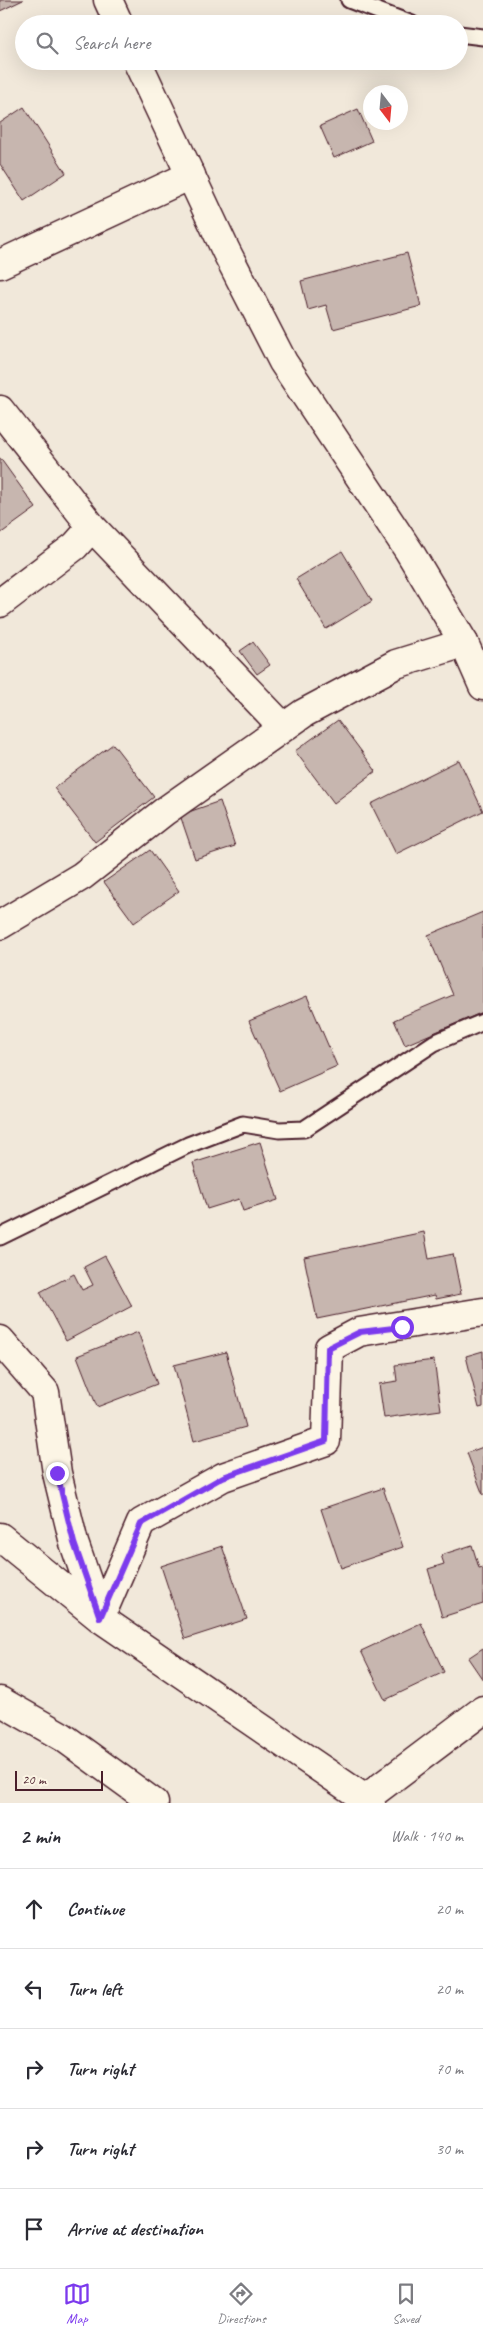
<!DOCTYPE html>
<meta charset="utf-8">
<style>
:root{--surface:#fff;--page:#f2f2f3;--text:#2b2b33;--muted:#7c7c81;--line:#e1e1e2;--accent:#7c3aed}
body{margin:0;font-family:Caveat,sans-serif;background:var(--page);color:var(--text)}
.compass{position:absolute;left:363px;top:85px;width:45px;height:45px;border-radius:50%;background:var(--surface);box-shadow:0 5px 20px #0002;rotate:164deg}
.scale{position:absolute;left:15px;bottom:12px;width:88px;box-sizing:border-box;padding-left:5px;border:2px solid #4a1f2b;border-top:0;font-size:14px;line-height:18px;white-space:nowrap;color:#4a1f2b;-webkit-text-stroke:4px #fcf5e5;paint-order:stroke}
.stop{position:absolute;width:15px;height:15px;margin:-11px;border:4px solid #7c3aed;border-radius:50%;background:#fff}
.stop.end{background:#7c3aed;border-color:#fff;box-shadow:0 1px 5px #0008}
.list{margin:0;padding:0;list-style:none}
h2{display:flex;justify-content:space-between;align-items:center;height:65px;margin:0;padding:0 20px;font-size:21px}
h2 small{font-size:16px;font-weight:400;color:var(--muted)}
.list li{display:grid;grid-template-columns:32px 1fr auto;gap:15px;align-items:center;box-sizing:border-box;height:80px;padding:0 20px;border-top:1px solid var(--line)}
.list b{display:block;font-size:19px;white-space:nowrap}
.list em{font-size:16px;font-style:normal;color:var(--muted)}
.icon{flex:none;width:28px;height:28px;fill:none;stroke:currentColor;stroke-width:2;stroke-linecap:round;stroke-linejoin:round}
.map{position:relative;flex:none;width:483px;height:1803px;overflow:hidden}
.search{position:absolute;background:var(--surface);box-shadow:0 5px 20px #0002;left:15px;right:15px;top:15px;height:55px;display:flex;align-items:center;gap:12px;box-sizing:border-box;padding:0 18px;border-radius:28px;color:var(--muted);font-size:19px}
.sheet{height:465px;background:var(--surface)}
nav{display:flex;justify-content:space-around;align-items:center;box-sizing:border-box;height:70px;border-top:1px solid var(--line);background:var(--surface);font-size:14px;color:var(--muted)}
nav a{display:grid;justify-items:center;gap:2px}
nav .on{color:var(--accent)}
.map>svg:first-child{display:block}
.building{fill:#c7b6af;stroke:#4a1f2b}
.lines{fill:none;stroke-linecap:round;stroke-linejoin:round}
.lane-casing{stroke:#4a1f2b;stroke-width:19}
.street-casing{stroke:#4a1f2b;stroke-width:31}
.secondary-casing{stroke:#4a1f2b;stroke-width:31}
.lane{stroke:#fcf5e5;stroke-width:15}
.street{stroke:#fcf5e5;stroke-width:28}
.secondary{stroke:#fcf5e5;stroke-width:28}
.route{stroke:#7c3aed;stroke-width:6}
</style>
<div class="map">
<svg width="483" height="1803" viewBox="0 0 483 1803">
<rect width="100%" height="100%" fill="#f1e8da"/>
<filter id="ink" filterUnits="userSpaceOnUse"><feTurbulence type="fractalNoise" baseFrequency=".02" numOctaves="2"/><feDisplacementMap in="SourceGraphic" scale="10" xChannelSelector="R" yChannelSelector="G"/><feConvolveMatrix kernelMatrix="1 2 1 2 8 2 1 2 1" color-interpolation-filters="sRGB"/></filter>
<g filter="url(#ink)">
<path class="building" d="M 0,0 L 23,0 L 0,11 Z
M 24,107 L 66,173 L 24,201 L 0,164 L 0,123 Z
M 358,109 L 372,141 L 334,158 L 320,126 Z
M 407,253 L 421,306 L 333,329 L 326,305 L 308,310 L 301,281 Z
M 0,458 L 36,508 L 0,534 Z
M 342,551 L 372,601 L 326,629 L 296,579 Z
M 253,642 L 270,665 L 257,674 L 240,651 Z
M 338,720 L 376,771 L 334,803 L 295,751 Z
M 113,744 L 154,797 L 95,842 L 54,788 Z
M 459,760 L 483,811 L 396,854 L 371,804 Z
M 220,801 L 235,846 L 195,859 L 180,815 Z
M 150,850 L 179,891 L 134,923 L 104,882 Z
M 483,912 L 483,1012 L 405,1045 L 394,1020 L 453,995 L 428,935 Z
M 307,996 L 337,1066 L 280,1091 L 249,1021 Z
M 260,1142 L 278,1200 L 243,1211 L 239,1199 L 207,1209 L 193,1163 Z
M 424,1232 L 429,1259 L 453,1254 L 461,1294 L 436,1299 L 435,1295 L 317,1319 L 304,1257 Z
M 105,1256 L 132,1306 L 66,1341 L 40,1292 L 74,1274 L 82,1290 L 93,1285 L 84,1267 Z
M 138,1332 L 157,1384 L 97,1407 L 77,1356 Z
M 483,1351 L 483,1407 L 479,1408 L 466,1356 Z
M 226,1352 L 246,1427 L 194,1441 L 174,1365 Z
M 434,1360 L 441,1410 L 384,1418 L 379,1384 L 397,1381 L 395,1365 Z
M 483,1447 L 483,1495 L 467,1453 Z
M 383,1488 L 403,1547 L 341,1568 L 321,1509 Z
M 472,1545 L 479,1568 L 483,1567 L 483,1604 L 442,1617 L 428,1569 L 444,1564 L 441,1555 Z
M 222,1546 L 247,1619 L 185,1639 L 161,1566 Z
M 421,1623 L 444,1672 L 385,1700 L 361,1651 Z
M 483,1648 L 483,1680 L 468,1658 Z"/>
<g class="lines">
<g class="lane-casing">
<path id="lane" d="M 349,0 L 412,24
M 459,34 L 483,37
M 0,1237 L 188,1145 L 243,1124 L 279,1130 L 304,1129 L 434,1043 L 483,1022"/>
</g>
<g class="street-casing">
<path id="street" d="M 0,264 L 191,175
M 0,410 L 92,527 L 75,546 L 0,603
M 92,527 L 283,727
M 0,925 L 82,876 L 165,811 L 304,713 L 396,664 L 464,643
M 0,1340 L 45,1392 L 57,1473 L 74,1543 L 100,1618
M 0,1537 L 100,1618 L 371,1803
M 100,1618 L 141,1523 L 223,1477 L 326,1441 L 329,1348 L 359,1332 L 483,1312
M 0,1701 L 63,1737 L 154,1803
M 365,1799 L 483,1710"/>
</g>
<g class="secondary-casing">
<path id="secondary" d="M 108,0 L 119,24
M 137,61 L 226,251 L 283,362 L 409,551 L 464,643 L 483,686"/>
</g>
<use href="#lane" class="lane"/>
<use href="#street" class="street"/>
<use href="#secondary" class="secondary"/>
</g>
</g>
<g class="lines" filter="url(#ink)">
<path class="route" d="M 57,1473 L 74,1543 L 100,1618 L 141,1524 L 223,1477 L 326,1441 L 328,1348 L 360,1332 L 402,1327"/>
</g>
</svg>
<svg class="compass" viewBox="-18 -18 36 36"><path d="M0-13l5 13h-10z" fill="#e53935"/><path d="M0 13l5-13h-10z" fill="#7c7c81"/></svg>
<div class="scale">20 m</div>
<div class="stop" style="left:402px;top:1327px"></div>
<div class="stop end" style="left:57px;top:1473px"></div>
<div class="search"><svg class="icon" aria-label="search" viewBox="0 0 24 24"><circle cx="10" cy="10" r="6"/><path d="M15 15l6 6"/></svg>Search here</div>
</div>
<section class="sheet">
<h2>2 min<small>Walk · 140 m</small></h2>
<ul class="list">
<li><svg class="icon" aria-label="ahead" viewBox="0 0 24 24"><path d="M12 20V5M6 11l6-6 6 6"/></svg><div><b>Continue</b></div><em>20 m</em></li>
<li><svg class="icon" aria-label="left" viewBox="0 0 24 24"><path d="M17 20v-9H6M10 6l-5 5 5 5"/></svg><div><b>Turn left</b></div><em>20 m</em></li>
<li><svg class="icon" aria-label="right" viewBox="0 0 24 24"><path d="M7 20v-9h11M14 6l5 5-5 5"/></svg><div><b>Turn right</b></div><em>70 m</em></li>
<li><svg class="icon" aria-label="right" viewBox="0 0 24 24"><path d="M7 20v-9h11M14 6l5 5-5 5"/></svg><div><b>Turn right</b></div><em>30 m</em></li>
<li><svg class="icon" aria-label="arrive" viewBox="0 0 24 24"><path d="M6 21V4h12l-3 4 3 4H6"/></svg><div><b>Arrive at destination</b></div></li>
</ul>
</section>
<nav>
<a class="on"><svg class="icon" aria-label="map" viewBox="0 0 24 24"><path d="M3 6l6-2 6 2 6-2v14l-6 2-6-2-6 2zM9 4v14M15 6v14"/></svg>Map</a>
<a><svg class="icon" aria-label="directions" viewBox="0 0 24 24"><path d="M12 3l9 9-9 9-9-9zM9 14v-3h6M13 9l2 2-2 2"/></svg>Directions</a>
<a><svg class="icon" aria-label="saved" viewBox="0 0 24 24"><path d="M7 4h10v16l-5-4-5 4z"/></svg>Saved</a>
</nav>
